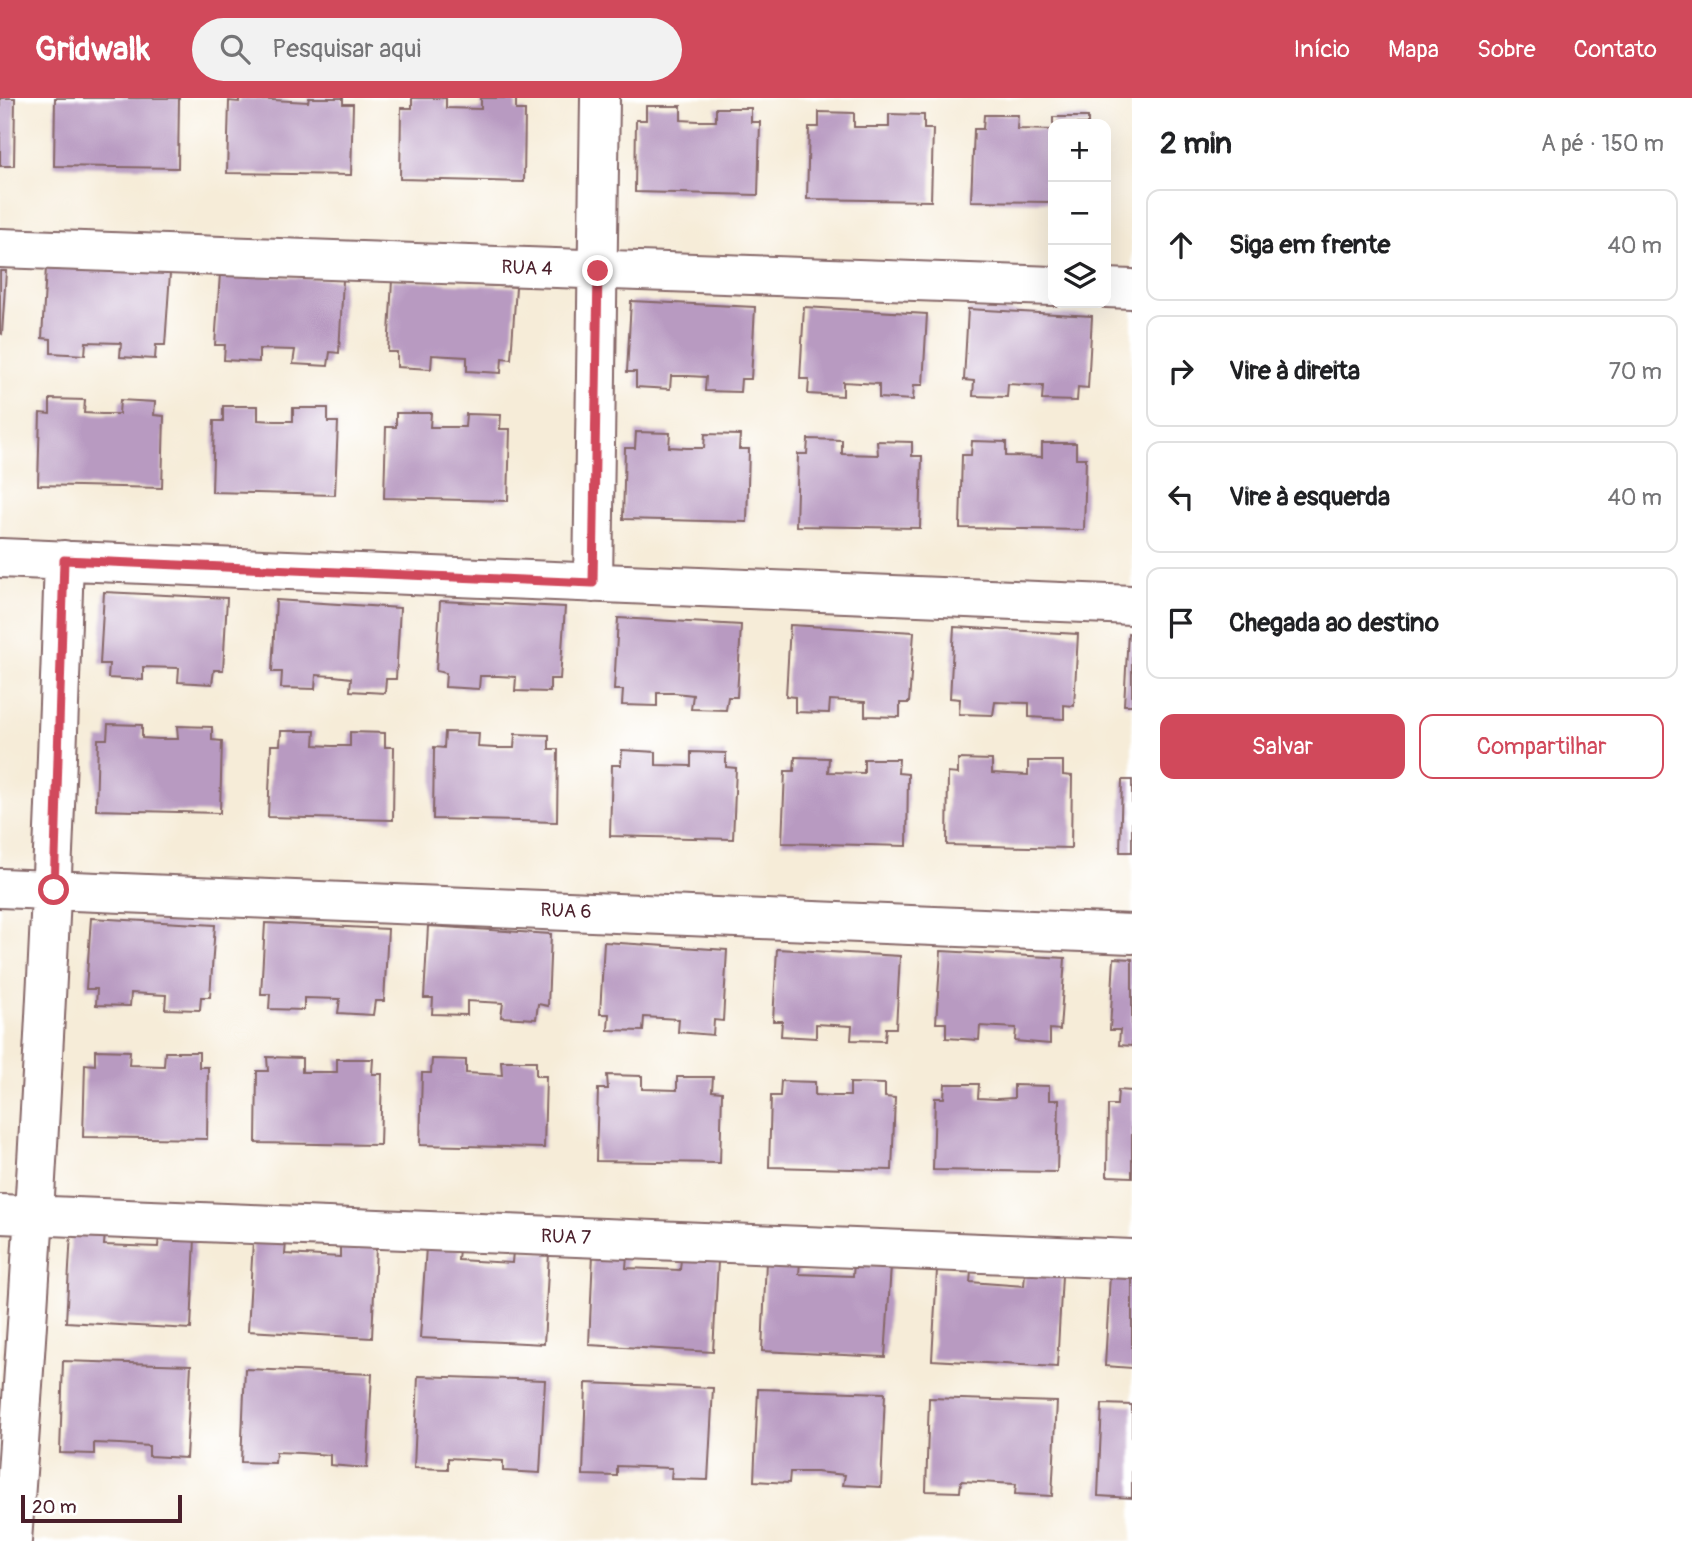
<!DOCTYPE html>
<html lang="pt">
<meta charset="utf-8">
<style>
:root{--surface:#fff;--page:#f2f2f2;--text:#202124;--muted:#757577;--line:#e0e0e0;--accent:#d1495b}
body{margin:0;font-family:Pangolin,sans-serif;background:var(--page);color:var(--text)}
.controls{position:absolute;right:21px;top:21px;display:grid;overflow:hidden;border-radius:14px;box-shadow:0 7px 28px #0002}
.controls button{width:63px;height:63px;display:grid;place-items:center;padding:0;border:0;border-bottom:2px solid var(--line);background:var(--surface);color:var(--text);font:35px sans-serif}
.scale{position:absolute;left:21px;bottom:18px;width:161px;box-sizing:border-box;padding-left:7px;border:4px solid #4a1f2b;border-top:0;font-size:19px;line-height:24px;white-space:nowrap;color:#4a1f2b;-webkit-text-stroke:5px #fff;paint-order:stroke}
.stop{position:absolute;width:21px;height:21px;margin:-16px;border:5px solid #d1495b;border-radius:50%;background:#fff}
.stop.end{background:#d1495b;border-color:#fff;box-shadow:0 2px 7px #0008}
.list{margin:0;padding:0;list-style:none}
h2{display:flex;justify-content:space-between;align-items:center;height:91px;margin:0;padding:0 28px;font-size:30px}
h2 small{font-size:23px;font-weight:400;color:var(--muted)}
.list li{display:grid;grid-template-columns:46px 1fr auto;gap:21px;align-items:center;box-sizing:border-box;height:112px;margin:0 14px 14px;padding:0 14px;border:2px solid var(--line);border-radius:14px}
.list b{display:block;font-size:26px;white-space:nowrap}
.list em{font-size:23px;font-style:normal;color:var(--muted)}
.actions{display:flex;gap:14px;padding:21px 28px}
.actions a{flex:1;padding:16px 0;border:2px solid var(--accent);border-radius:14px;text-align:center;font-size:24px;color:var(--accent)}
.actions .main{background:var(--accent);color:#fff}
.icon{flex:none;width:38px;height:38px;fill:none;stroke:currentColor;stroke-width:2;stroke-linecap:round;stroke-linejoin:round}
.map{position:relative;flex:none;width:1132px;height:1443px;overflow:hidden}
header{display:flex;align-items:center;gap:42px;box-sizing:border-box;height:98px;padding:0 35px;background:var(--accent);color:#fff}
header strong{font-size:33px}
nav{display:flex;gap:38px;margin-inline-start:auto;font-size:24px}
.search{width:490px;height:63px;background:var(--page);display:flex;align-items:center;gap:18px;box-sizing:border-box;padding:0 24px;border-radius:38px;color:var(--muted);font-size:26px}
main{display:flex}
aside{flex:1;background:var(--surface)}
.map>svg:first-child{display:block}
.building{fill:#b89ac1}
.lines{fill:none;stroke-linecap:round;stroke-linejoin:round}
.minor-casing{stroke:#866768;stroke-width:42}
.minor{stroke:#fff;stroke-width:38}
.route{stroke:#d1495b;stroke-width:9}
.labels{text-anchor:middle;dominant-baseline:central;stroke-width:7;stroke-linejoin:round;paint-order:stroke}
.street-label{font-size:19px;fill:#4a1f2b;stroke:#fff}
</style>
<header>
<strong>Gridwalk</strong>
<div class="search"><svg class="icon" aria-label="search" viewBox="0 0 24 24"><circle cx="10" cy="10" r="6"/><path d="M15 15l6 6"/></svg>Pesquisar aqui</div>
<nav><a>Início</a><a>Mapa</a><a>Sobre</a><a>Contato</a></nav>
</header>
<main>
<div class="map">
<svg width="1132" height="1443" viewBox="0 0 1132 1443">
<rect width="100%" height="100%" fill="#fff"/>
<filter id="ink" filterUnits="userSpaceOnUse"><feTurbulence type="fractalNoise" baseFrequency=".0143" numOctaves="2"/><feDisplacementMap in="SourceGraphic" scale="14" xChannelSelector="R" yChannelSelector="G"/><feConvolveMatrix kernelMatrix="1 2 1 2 8 2 1 2 1" color-interpolation-filters="sRGB"/></filter>
<filter id="wash" filterUnits="userSpaceOnUse"><feTurbulence type="fractalNoise" baseFrequency=".00686" numOctaves="4" result="noise"/><feDisplacementMap in="SourceGraphic" scale="28" xChannelSelector="R" yChannelSelector="G"/><feGaussianBlur stdDeviation="1.57" result="paint"/><feColorMatrix in="noise" values="0 0 0 0 0 0 0 0 0 0 0 0 0 0 0 0 0 1.4 0 .05"/><feComposite in="paint" operator="in"/></filter>
<g filter="url(#wash)">
<rect width="100%" height="100%" fill="#f6ecd8"/>
<g id="blocks">
<path class="building" d="M 0,0 L 15,0 L 14,68 L 0,68 Z
M 55,0 L 179,0 L 178,70 L 54,68 Z
M 239,0 L 308,4 L 309,0 L 343,0 L 343,6 L 353,6 L 351,77 L 227,75 L 229,3 L 239,4 Z
M 412,0 L 446,0 L 446,10 L 481,11 L 481,0 L 516,0 L 516,12 L 525,12 L 524,84 L 400,81 L 401,10 L 412,10 Z
M 646,8 L 681,8 L 681,22 L 698,23 L 716,23 L 716,10 L 751,10 L 751,24 L 760,24 L 758,97 L 635,94 L 636,22 L 646,22 Z
M 819,14 L 854,15 L 854,29 L 889,29 L 889,16 L 924,17 L 924,31 L 933,31 L 931,103 L 807,101 L 809,29 L 819,29 Z
M 984,17 L 1018,17 L 1017,31 L 1053,32 L 1053,104 L 971,103 L 974,31 L 983,31 Z
M 1053,19 L 1088,19 L 1088,26 L 1053,26 Z
M 46,169 L 170,175 L 165,247 L 156,247 L 155,261 L 120,259 L 121,245 L 86,244 L 85,257 L 51,255 L 51,241 L 42,240 Z
M 0,173 L 6,173 L 2,236 L 0,235 Z
M 220,176 L 343,182 L 339,255 L 330,254 L 328,268 L 293,266 L 295,252 L 259,251 L 259,264 L 224,262 L 225,247 L 215,247 Z
M 392,182 L 516,189 L 511,261 L 502,260 L 501,275 L 467,273 L 467,259 L 432,257 L 431,271 L 397,269 L 397,254 L 388,254 Z
M 631,203 L 755,209 L 751,281 L 741,281 L 740,294 L 705,293 L 706,279 L 688,278 L 671,278 L 670,291 L 636,289 L 636,274 L 627,274 Z
M 804,209 L 927,216 L 923,287 L 914,287 L 913,302 L 879,300 L 879,286 L 843,284 L 843,298 L 808,296 L 809,281 L 800,281 Z
M 968,211 L 1092,218 L 1088,290 L 1078,289 L 1077,303 L 1042,302 L 1043,288 L 1008,286 L 1007,299 L 973,298 L 974,283 L 964,282 Z
M 50,301 L 85,302 L 84,315 L 102,316 L 119,316 L 120,302 L 155,304 L 154,317 L 164,318 L 162,390 L 38,387 L 40,315 L 50,316 Z
M 223,308 L 258,308 L 258,322 L 275,323 L 293,323 L 293,310 L 328,310 L 328,324 L 338,324 L 335,397 L 212,394 L 214,323 L 223,323 Z
M 396,315 L 431,315 L 430,329 L 465,329 L 466,316 L 501,317 L 500,331 L 510,331 L 508,403 L 384,400 L 386,329 L 396,329 Z
M 636,334 L 670,335 L 669,349 L 687,350 L 704,350 L 705,336 L 740,337 L 739,351 L 749,351 L 747,424 L 623,421 L 625,350 L 635,350 Z
M 808,341 L 842,342 L 842,356 L 878,357 L 877,343 L 912,344 L 912,358 L 922,358 L 920,430 L 796,428 L 798,356 L 807,356 Z
M 972,343 L 1006,344 L 1006,358 L 1042,359 L 1042,345 L 1076,345 L 1076,360 L 1086,360 L 1084,432 L 960,430 L 962,357 L 971,357 Z
M 104,494 L 227,500 L 223,572 L 214,572 L 212,586 L 178,584 L 179,570 L 143,569 L 143,582 L 108,580 L 109,566 L 100,566 Z
M 276,502 L 400,510 L 396,581 L 386,581 L 385,595 L 350,593 L 351,580 L 334,578 L 316,577 L 315,591 L 281,590 L 282,574 L 272,574 Z
M 440,503 L 565,509 L 560,581 L 550,581 L 550,594 L 515,593 L 516,579 L 498,578 L 480,578 L 479,591 L 445,589 L 446,575 L 436,573 Z
M 618,520 L 741,527 L 737,599 L 728,599 L 726,612 L 691,611 L 693,597 L 675,595 L 657,595 L 657,608 L 622,607 L 623,592 L 614,592 Z
M 790,527 L 914,534 L 909,605 L 900,605 L 900,619 L 865,618 L 865,604 L 830,602 L 829,615 L 795,614 L 795,599 L 786,598 Z
M 954,529 L 1078,536 L 1074,608 L 1064,607 L 1064,621 L 1029,619 L 1029,605 L 995,604 L 993,617 L 959,616 L 960,601 L 950,600 Z
M 1128,535 L 1132,536 L 1132,607 L 1124,607 Z
M 108,626 L 142,627 L 142,640 L 159,641 L 178,641 L 177,628 L 212,629 L 212,642 L 222,643 L 220,715 L 96,712 L 98,641 L 107,641 Z
M 281,633 L 315,633 L 314,647 L 332,648 L 350,648 L 350,634 L 385,635 L 385,649 L 394,649 L 393,722 L 268,719 L 271,647 L 280,647 Z
M 445,634 L 479,635 L 478,649 L 496,650 L 514,650 L 515,636 L 549,637 L 549,651 L 558,651 L 557,724 L 433,721 L 434,649 L 444,650 Z
M 622,652 L 656,654 L 656,667 L 691,668 L 691,654 L 726,655 L 726,669 L 736,670 L 733,741 L 610,738 L 612,667 L 621,667 Z
M 795,659 L 829,660 L 828,674 L 864,675 L 864,661 L 899,661 L 898,675 L 908,676 L 907,748 L 782,745 L 785,673 L 794,673 Z
M 958,661 L 992,662 L 992,675 L 1028,677 L 1028,663 L 1063,663 L 1063,677 L 1072,678 L 1071,750 L 947,747 L 948,675 L 958,676 Z
M 1122,682 L 1132,682 L 1132,754 L 1120,754 Z
M 91,820 L 215,827 L 210,899 L 201,899 L 200,912 L 165,911 L 166,897 L 131,895 L 130,908 L 96,907 L 97,891 L 86,891 Z
M 265,825 L 388,831 L 384,903 L 375,903 L 373,917 L 338,915 L 340,901 L 304,900 L 304,912 L 269,911 L 270,896 L 261,896 Z
M 428,828 L 551,836 L 548,908 L 538,906 L 536,921 L 501,919 L 503,905 L 467,903 L 467,917 L 432,916 L 433,900 L 424,900 Z
M 604,844 L 727,852 L 723,923 L 714,922 L 713,937 L 678,934 L 679,921 L 661,920 L 644,919 L 643,933 L 608,932 L 609,916 L 600,916 Z
M 777,851 L 900,858 L 896,930 L 886,930 L 885,943 L 851,942 L 852,928 L 816,926 L 816,940 L 781,938 L 782,923 L 773,923 Z
M 941,853 L 1065,860 L 1060,932 L 1050,931 L 1050,946 L 1015,943 L 1016,930 L 980,928 L 979,942 L 946,940 L 946,925 L 936,925 Z
M 1114,860 L 1132,861 L 1132,948 L 1119,947 L 1120,932 L 1110,932 Z
M 95,952 L 130,953 L 129,967 L 164,968 L 165,954 L 199,954 L 199,969 L 208,969 L 207,1041 L 83,1039 L 85,966 L 95,967 Z
M 267,959 L 302,960 L 302,974 L 337,974 L 337,961 L 373,961 L 372,976 L 382,976 L 380,1047 L 256,1045 L 257,973 L 268,973 Z
M 432,961 L 466,962 L 466,975 L 502,977 L 501,963 L 536,963 L 536,978 L 546,978 L 544,1050 L 420,1047 L 422,975 L 431,975 Z
M 607,977 L 642,978 L 642,991 L 677,992 L 677,979 L 713,979 L 712,993 L 722,994 L 720,1065 L 596,1063 L 598,991 L 608,991 Z
M 781,983 L 815,984 L 815,997 L 832,998 L 850,998 L 850,985 L 885,986 L 885,999 L 895,1000 L 892,1072 L 769,1069 L 771,998 L 780,998 Z
M 945,986 L 979,986 L 978,1000 L 997,1001 L 1014,1000 L 1014,987 L 1049,988 L 1049,1002 L 1059,1002 L 1057,1074 L 933,1072 L 935,1000 L 944,1000 Z
M 1118,992 L 1132,993 L 1132,1079 L 1107,1078 L 1108,1007 L 1117,1007 Z
M 71,1134 L 105,1135 L 104,1147 L 130,1148 L 158,1149 L 159,1138 L 195,1140 L 191,1231 L 66,1224 Z
M 253,1143 L 286,1144 L 285,1156 L 340,1159 L 340,1147 L 376,1149 L 372,1240 L 248,1233 Z
M 426,1149 L 459,1151 L 458,1162 L 512,1165 L 513,1153 L 549,1155 L 544,1246 L 420,1240 Z
M 593,1156 L 627,1158 L 626,1170 L 680,1172 L 681,1161 L 718,1163 L 713,1254 L 589,1247 Z
M 766,1163 L 800,1164 L 799,1176 L 853,1178 L 854,1166 L 891,1168 L 885,1259 L 762,1253 Z
M 937,1172 L 971,1174 L 970,1184 L 1024,1188 L 1025,1175 L 1062,1177 L 1057,1269 L 932,1262 Z
M 1110,1177 L 1132,1178 L 1132,1270 L 1105,1268 Z
M 63,1263 L 191,1267 L 186,1360 L 149,1358 L 149,1348 L 120,1346 L 94,1345 L 94,1356 L 60,1355 Z
M 245,1271 L 372,1276 L 367,1370 L 330,1367 L 330,1357 L 301,1355 L 276,1354 L 275,1365 L 241,1364 Z
M 418,1278 L 545,1282 L 540,1375 L 503,1373 L 503,1363 L 448,1360 L 448,1371 L 414,1370 Z
M 586,1285 L 713,1290 L 708,1382 L 671,1381 L 672,1370 L 643,1369 L 617,1368 L 617,1378 L 583,1377 Z
M 758,1291 L 885,1295 L 881,1389 L 843,1387 L 845,1377 L 816,1374 L 790,1374 L 789,1385 L 754,1383 Z
M 929,1300 L 1057,1304 L 1052,1398 L 1015,1396 L 1016,1386 L 961,1383 L 960,1394 L 926,1393 Z
M 1102,1306 L 1132,1307 L 1132,1400 L 1098,1398 Z"/>
</g>
</g>
<g filter="url(#ink)">
<use href="#blocks" fill-opacity="0" stroke="#866768" stroke-width="2"/>
<g class="lines">
<g class="minor-casing">
<path id="minor" d="M 0,150 L 1053,188
M 1106,190 L 1132,191
M 0,460 L 1132,507
M 593,485 L 600,0
M 0,790 L 1132,836
M 0,1116 L 1132,1161
M 12,1443 C 36,1116 54,790 64,462"/>
</g>
<use href="#minor" class="minor"/>
</g>
</g>
<g class="lines" filter="url(#ink)">
<path class="route" d="M 54,792 L 64,462 L 593,485 L 598,173"/>
</g>
<g class="labels">
<g class="street-label">
<text transform="translate(527 170) rotate(2)">RUA 4</text>
<text transform="translate(566 813) rotate(2)">RUA 6</text>
<text transform="translate(566 1139) rotate(2)">RUA 7</text>
</g>
</g>
</svg>
<div class="controls">
<button>+</button>
<button>−</button>
<button><svg class="icon" aria-label="layers" viewBox="0 0 24 24"><path d="M12 4l9 5-9 5-9-5zM3 14l9 5 9-5"/></svg></button>
</div>
<div class="scale">20 m</div>
<div class="stop" style="left:54px;top:792px"></div>
<div class="stop end" style="left:598px;top:173px"></div>
</div>
<aside>
<h2>2 min<small>A pé · 150 m</small></h2>
<ul class="list">
<li><svg class="icon" aria-label="ahead" viewBox="0 0 24 24"><path d="M12 20V5M6 11l6-6 6 6"/></svg><div><b>Siga em frente</b></div><em>40 m</em></li>
<li><svg class="icon" aria-label="right" viewBox="0 0 24 24"><path d="M7 20v-9h11M14 6l5 5-5 5"/></svg><div><b>Vire à direita</b></div><em>70 m</em></li>
<li><svg class="icon" aria-label="left" viewBox="0 0 24 24"><path d="M17 20v-9H6M10 6l-5 5 5 5"/></svg><div><b>Vire à esquerda</b></div><em>40 m</em></li>
<li><svg class="icon" aria-label="arrive" viewBox="0 0 24 24"><path d="M6 21V4h12l-3 4 3 4H6"/></svg><div><b>Chegada ao destino</b></div></li>
</ul>
<div class="actions"><a class="main">Salvar</a><a>Compartilhar</a></div>
</aside>
</main>
